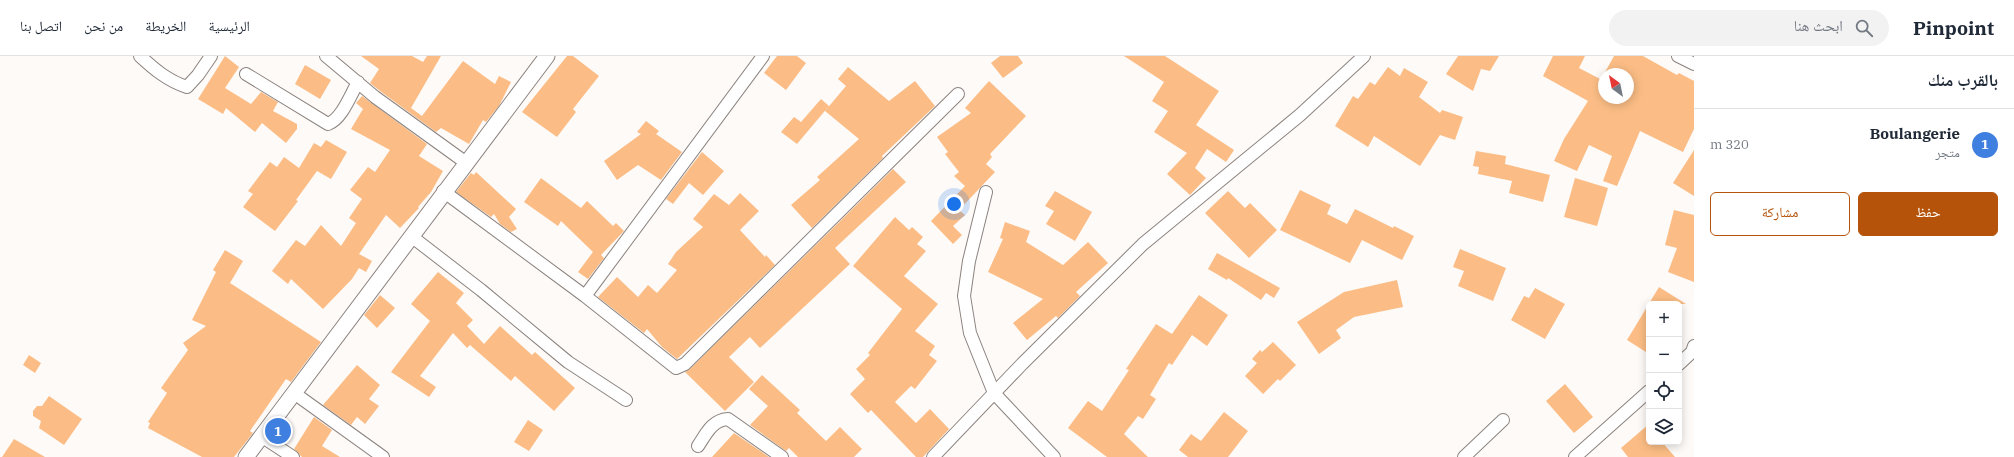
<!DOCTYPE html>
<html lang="ar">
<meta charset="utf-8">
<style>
:root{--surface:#fff;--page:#f2f2f3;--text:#1f2937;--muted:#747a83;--line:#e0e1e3;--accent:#b45309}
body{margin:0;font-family:"IBM Plex Serif","Noto Naskh Arabic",serif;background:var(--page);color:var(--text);direction:rtl}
.controls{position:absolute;right:12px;bottom:12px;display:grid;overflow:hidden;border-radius:6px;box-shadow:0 2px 10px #0003}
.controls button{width:36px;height:36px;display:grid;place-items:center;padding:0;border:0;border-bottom:1px solid var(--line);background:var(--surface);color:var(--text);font:20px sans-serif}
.compass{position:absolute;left:1598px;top:12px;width:36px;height:36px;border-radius:50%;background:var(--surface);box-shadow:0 2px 10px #0003;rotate:327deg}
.you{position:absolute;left:954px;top:148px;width:14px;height:14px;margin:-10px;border:3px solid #fff;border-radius:50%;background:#1a73e8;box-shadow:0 0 0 6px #1a73e833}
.badge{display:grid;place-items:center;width:26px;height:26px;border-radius:50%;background:var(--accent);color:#fff;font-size:13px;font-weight:700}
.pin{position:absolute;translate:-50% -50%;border:2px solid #fff;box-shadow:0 1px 4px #0006}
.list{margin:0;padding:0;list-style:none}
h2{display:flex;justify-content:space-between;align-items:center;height:52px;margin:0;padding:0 16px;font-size:17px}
h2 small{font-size:13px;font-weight:400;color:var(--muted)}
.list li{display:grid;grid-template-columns:26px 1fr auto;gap:12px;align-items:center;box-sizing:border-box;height:72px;padding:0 16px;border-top:1px solid var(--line)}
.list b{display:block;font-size:15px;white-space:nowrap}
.list p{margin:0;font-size:13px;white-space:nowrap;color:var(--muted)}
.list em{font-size:13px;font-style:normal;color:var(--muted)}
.actions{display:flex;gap:8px;padding:12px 16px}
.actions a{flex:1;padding:9px 0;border:1px solid var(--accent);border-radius:6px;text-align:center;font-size:14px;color:var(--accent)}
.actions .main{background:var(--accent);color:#fff}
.icon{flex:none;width:22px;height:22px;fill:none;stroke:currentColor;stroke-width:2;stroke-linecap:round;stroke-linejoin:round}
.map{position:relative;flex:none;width:1694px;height:401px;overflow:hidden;direction:ltr}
header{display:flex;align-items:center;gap:24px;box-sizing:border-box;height:56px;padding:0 20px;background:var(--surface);border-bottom:1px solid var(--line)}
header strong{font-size:19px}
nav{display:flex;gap:22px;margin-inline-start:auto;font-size:14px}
.search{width:280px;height:36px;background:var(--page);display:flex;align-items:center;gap:10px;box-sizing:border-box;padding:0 14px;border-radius:22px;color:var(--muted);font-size:15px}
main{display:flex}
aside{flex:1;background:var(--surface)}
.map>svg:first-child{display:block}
.building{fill:#fbbd85}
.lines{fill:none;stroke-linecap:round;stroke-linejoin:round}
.minor-casing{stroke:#8b837f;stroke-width:14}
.tertiary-casing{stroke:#8b837f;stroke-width:17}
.minor{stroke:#fff;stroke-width:12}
.tertiary{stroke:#fff;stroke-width:15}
</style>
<header>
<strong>Pinpoint</strong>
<div class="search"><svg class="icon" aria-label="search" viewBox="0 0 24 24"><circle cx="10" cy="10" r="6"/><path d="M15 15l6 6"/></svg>ابحث هنا</div>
<nav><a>الرئيسية</a><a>الخريطة</a><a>من نحن</a><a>اتصل بنا</a></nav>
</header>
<main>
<aside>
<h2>بالقرب منك<small></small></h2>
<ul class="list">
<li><span class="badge" style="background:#3f7fe0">1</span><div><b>Boulangerie</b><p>متجر</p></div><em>320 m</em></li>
</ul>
<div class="actions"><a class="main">حفظ</a><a>مشاركة</a></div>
</aside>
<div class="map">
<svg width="1694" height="401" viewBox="0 0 1694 401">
<rect width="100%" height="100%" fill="#fefaf8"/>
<path class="building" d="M 225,0 L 239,11 L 225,32 L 251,48 L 261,36 L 278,46 L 273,55 L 297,68 L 297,73 L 286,87 L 262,67 L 255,76 L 226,52 L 223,58 L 198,43 Z
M 361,0 L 412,0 L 423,6 L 427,0 L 441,0 L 411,52 L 422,60 L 463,5 L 495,28 L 499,20 L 511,26 L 499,50 L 486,66 L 483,64 L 469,88 L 441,72 L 436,76 L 380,35 L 370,27 L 379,13 Z
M 567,0 L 573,0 L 599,20 L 573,53 L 576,56 L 557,81 L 522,56 Z
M 777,0 L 797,0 L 806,7 L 786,34 L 764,17 Z
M 1000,0 L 1018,0 L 1023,7 L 1003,22 L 991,7 Z
M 1124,0 L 1165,0 L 1219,35 L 1196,69 L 1234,94 L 1226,106 L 1207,93 L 1195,112 L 1206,122 L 1190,139 L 1167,118 L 1187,97 L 1154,76 L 1168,55 L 1152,45 L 1164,26 Z
M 1458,0 L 1499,0 L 1490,15 L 1481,13 L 1473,35 L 1446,18 Z
M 1553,0 L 1585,0 L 1579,12 L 1604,25 L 1604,42 L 1628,42 L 1628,18 L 1604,18 L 1614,0 L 1643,0 L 1677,19 L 1679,17 L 1694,25 L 1694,73 L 1683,96 L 1640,75 L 1617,130 L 1603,125 L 1612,100 L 1589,89 L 1577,115 L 1554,105 L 1564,83 L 1588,45 L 1543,20 Z
M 305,9 L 331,24 L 320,43 L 295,28 Z
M 848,11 L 889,45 L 915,25 L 935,50 L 882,100 L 883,102 L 812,172 L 791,149 L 820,124 L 817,121 L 859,83 L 825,55 L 846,30 L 838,23 Z
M 1388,11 L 1400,20 L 1404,12 L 1428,26 L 1419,41 L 1440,57 L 1442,54 L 1463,61 L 1455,84 L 1440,79 L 1420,110 L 1374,80 L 1368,91 L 1335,70 L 1353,40 L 1358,43 L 1370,26 L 1375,29 Z
M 989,25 L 1026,60 L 990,98 L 992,101 L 986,108 L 995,116 L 959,154 L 965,159 L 953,170 L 962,179 L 953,188 L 931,165 L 965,130 L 954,120 L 959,116 L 945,98 L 948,96 L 937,81 L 971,57 L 965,52 Z
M 362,40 L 427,88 L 419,100 L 443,115 L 431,136 L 418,151 L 419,152 L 400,172 L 386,159 L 359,198 L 372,205 L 366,216 L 359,212 L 352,223 L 323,253 L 291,223 L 288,228 L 272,215 L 296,184 L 305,190 L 321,169 L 341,190 L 356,167 L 349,162 L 362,143 L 350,134 L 368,111 L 375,116 L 390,94 L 351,73 L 363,53 L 356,47 Z
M 821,43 L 829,50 L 797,88 L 781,76 L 794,61 L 801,66 Z
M 646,65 L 659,75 L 656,78 L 682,96 L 661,124 L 638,109 L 617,124 L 604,105 L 641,78 L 637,76 Z
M 326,84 L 347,96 L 331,123 L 317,115 L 296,144 L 298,145 L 275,175 L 243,151 L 253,138 L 248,135 L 270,106 L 277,111 L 284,101 L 299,112 L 314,87 L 321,91 Z
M 1694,94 L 1694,140 L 1673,127 Z
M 1476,95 L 1506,100 L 1505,108 L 1550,119 L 1543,146 L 1509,137 L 1512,125 L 1478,118 L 1479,111 L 1473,110 Z
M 702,96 L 724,115 L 703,139 L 689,127 L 673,148 L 666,143 Z
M 893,113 L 906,126 L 835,192 L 850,208 L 760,292 L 750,281 L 729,301 L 754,326 L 725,355 L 685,316 L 690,313 Z
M 476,116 L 516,153 L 509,161 L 517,173 L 511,176 L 500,168 L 494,158 L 491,161 L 456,136 L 471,117 L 474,119 Z
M 541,122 L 581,152 L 587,145 L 613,170 L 616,167 L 624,175 L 601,199 L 604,202 L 588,223 L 578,216 L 593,196 L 561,165 L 558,170 L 524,146 Z
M 1575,122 L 1608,132 L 1597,170 L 1564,161 Z
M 1300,134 L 1331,149 L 1327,158 L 1347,168 L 1355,153 L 1393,172 L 1394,170 L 1414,180 L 1402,204 L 1362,184 L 1350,207 L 1280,174 Z
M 1055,135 L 1092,156 L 1075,185 L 1046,168 L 1054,155 L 1045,150 Z
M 1228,135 L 1245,152 L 1250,147 L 1277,174 L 1249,202 L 1205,157 Z
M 740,137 L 759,155 L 740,174 L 765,201 L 766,199 L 775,209 L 677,303 L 662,291 L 647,273 L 644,277 L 598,241 L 617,221 L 638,241 L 648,229 L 657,237 L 677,214 L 668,208 L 676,196 L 703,171 L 693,163 L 714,138 L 729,149 Z
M 1674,154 L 1694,159 L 1694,226 L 1668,216 L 1677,192 L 1665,189 Z
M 895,161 L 909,174 L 912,171 L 923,181 L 917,188 L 926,195 L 904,220 L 938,248 L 915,275 L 935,290 L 929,299 L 937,305 L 915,333 L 911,330 L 895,346 L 916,367 L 930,353 L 949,373 L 923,401 L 916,401 L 871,354 L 868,357 L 850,338 L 865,323 L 856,313 L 870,299 L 868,297 L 902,253 L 853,210 Z
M 1005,166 L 1030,175 L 1026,186 L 1063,209 L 1088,186 L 1108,207 L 1076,236 L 1080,240 L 1058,262 L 1056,260 L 1027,284 L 1013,267 L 1043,243 L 988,216 L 1003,183 L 1000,182 Z
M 1460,193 L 1506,212 L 1493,245 L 1458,230 L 1464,215 L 1453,211 Z
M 225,194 L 243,205 L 230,227 L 321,286 L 291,326 L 286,323 L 250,375 L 253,377 L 234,401 L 202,401 L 148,372 L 150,367 L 148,366 L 167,337 L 161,332 L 188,294 L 183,287 L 206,270 L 192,264 L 216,216 L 213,214 Z
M 1217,197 L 1280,232 L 1274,242 L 1266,237 L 1261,244 L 1228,222 L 1227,224 L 1208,213 Z
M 438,216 L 464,237 L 456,247 L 473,264 L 467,270 L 484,288 L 500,270 L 532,299 L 535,296 L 575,332 L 554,355 L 515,320 L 511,325 L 470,289 L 467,292 L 453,277 L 420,320 L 436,331 L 429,341 L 391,316 L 430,265 L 411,248 Z
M 1397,224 L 1403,251 L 1354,261 L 1336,274 L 1341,282 L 1319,298 L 1297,266 L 1344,236 Z
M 1659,231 L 1686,248 L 1649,248 L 1649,298 L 1627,284 Z
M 1535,232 L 1565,248 L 1545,283 L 1511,264 L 1524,240 L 1529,242 Z
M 380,239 L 395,252 L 377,272 L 364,259 Z
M 1199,239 L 1228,259 L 1207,290 L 1192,279 L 1172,309 L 1169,307 L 1150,339 L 1156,343 L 1143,363 L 1138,360 L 1124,378 L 1148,401 L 1107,401 L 1068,372 L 1088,345 L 1102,355 L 1129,314 L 1126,313 L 1156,268 L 1172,278 Z
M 1273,286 L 1296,309 L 1280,325 L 1278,323 L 1263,338 L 1245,320 L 1257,307 L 1252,303 L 1260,294 L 1262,296 Z
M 29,299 L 41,307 L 35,317 L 23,309 Z
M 357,309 L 380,329 L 369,343 L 379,350 L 365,368 L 357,361 L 351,369 L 323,349 Z
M 762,319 L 800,354 L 797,357 L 826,385 L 840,371 L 862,393 L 854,401 L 798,401 L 789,392 L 786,395 L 750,369 L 768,350 L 749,333 Z
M 1565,328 L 1593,361 L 1574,377 L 1546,345 Z
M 49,340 L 82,363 L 64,389 L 39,372 L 41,365 L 33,360 L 33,355 L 37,350 L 42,350 Z
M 1224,356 L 1248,375 L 1228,401 L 1188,401 L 1179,394 L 1191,378 L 1201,385 Z
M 314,361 L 332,374 L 322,390 L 340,401 L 302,401 L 294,393 Z
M 528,364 L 543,374 L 529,395 L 514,386 Z
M 1649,368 L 1649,386 L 1662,386 L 1675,401 L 1628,401 L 1621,392 Z
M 734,377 L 769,401 L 712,401 Z
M 14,383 L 45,401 L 2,401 Z"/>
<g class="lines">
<g class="minor-casing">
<path id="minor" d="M 140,0 C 154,13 168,25 187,31 L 198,19 L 211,0
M 326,0 L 375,41 L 465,106
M 1678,0 L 1694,8
M 246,18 L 328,68 C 342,63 351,38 358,26
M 443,135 L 585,240 L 676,312 L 685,308 L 690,303 L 958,38
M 986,136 L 969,205 L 964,240 L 970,277 L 994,337 L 1054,401
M 411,180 L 481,234 L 568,306 L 626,344
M 585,240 L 763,0
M 1679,308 L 1692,296 L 1694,290
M 294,337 L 383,401
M 261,380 L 293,401
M 698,390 C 706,378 712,364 728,363 L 782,401
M 933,401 L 1022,308 L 1143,188 L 1300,59 L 1364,0
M 1464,401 L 1503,364
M 1575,401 L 1649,335"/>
</g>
<g class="tertiary-casing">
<path id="tertiary" d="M 246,401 L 547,0"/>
</g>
<use href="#minor" class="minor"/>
<use href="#tertiary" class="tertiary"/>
</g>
</svg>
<div class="controls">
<button>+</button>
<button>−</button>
<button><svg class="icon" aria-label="locate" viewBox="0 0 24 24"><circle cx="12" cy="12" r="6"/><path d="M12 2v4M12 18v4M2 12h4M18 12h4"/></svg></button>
<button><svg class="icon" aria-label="layers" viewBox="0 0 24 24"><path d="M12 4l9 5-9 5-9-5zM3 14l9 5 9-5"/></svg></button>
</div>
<svg class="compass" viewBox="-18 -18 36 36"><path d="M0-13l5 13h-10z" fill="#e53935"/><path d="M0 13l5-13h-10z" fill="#747a83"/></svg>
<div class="you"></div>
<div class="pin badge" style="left:278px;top:375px;background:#3f7fe0">1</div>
</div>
</main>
